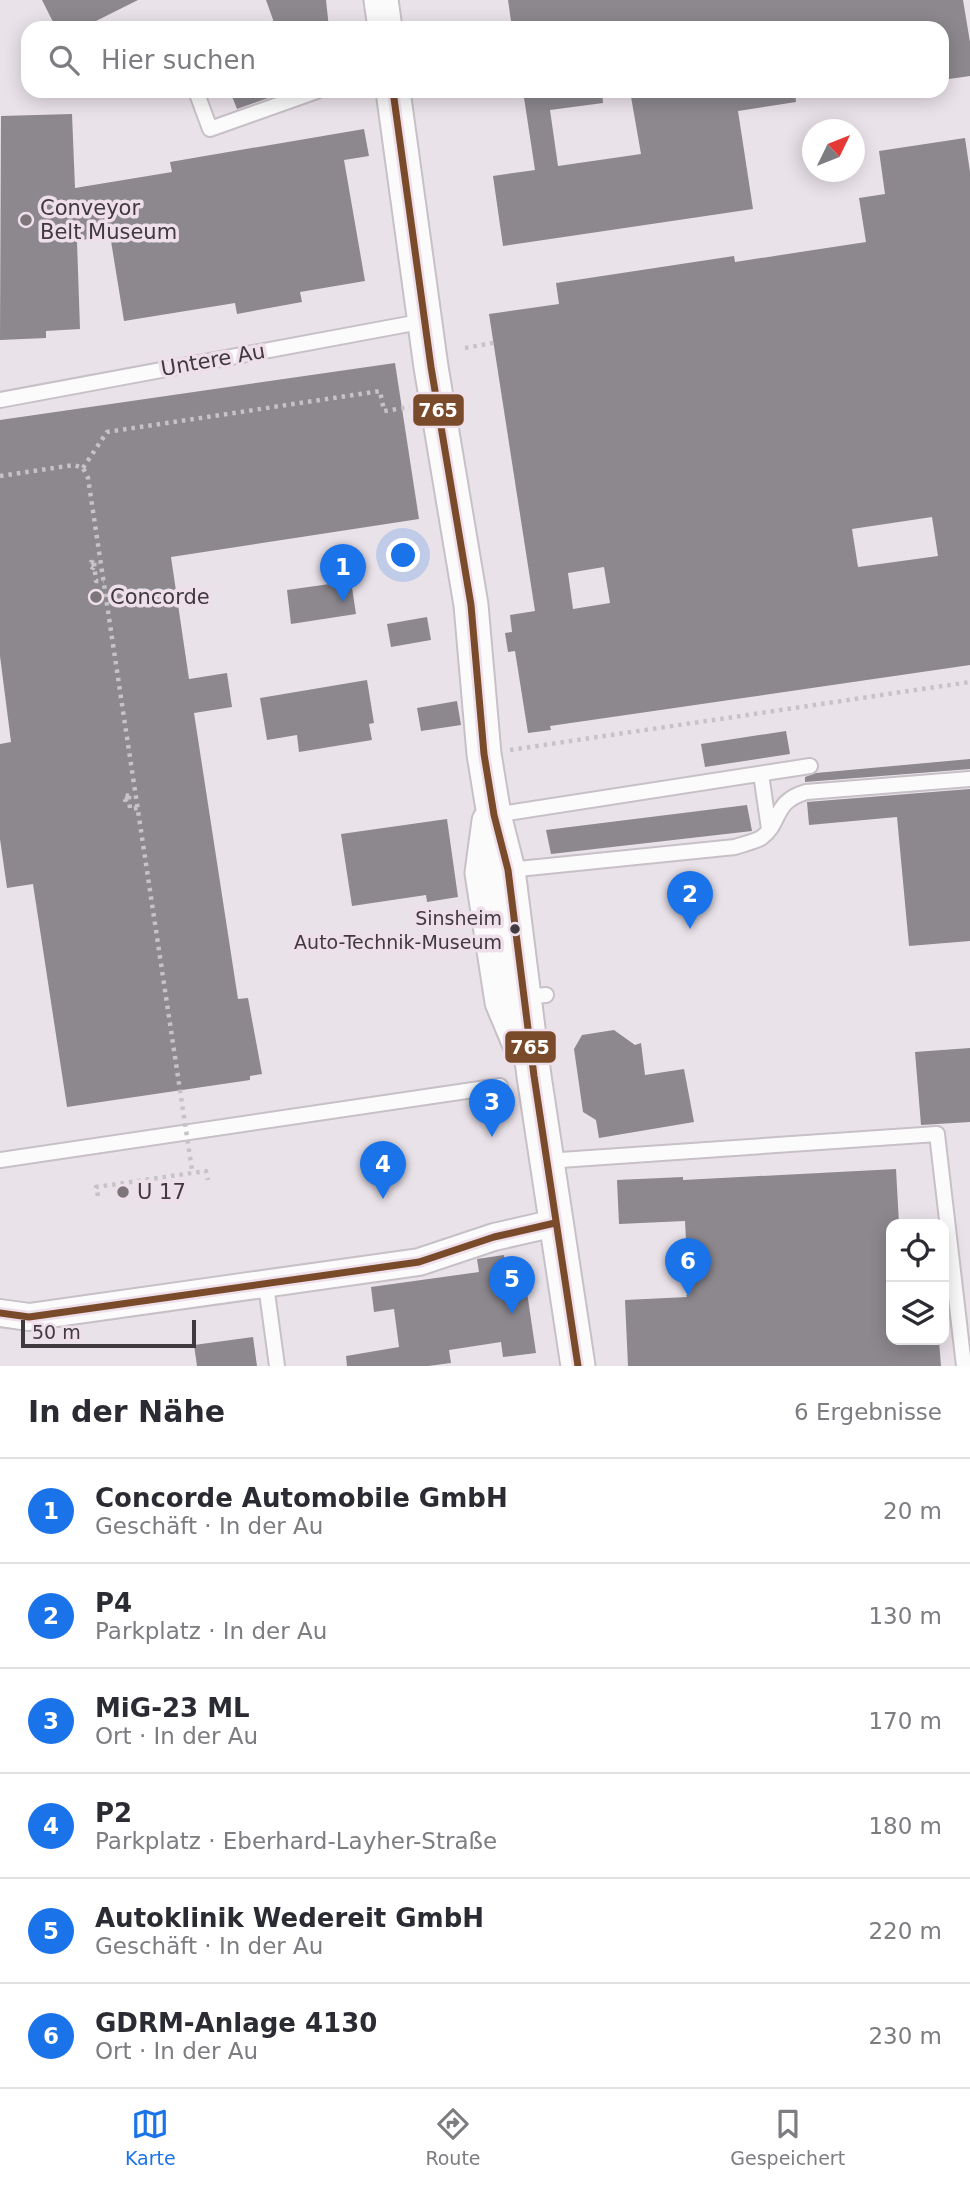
<!DOCTYPE html>
<html lang="de">
<meta charset="utf-8">
<style>
:root{--surface:#fff;--page:#f7f7f7;--text:#2b2b33;--muted:#7c7c81;--line:#e1e1e2;--accent:#1a73e8}
body{margin:0;font-family:"DejaVu Sans",sans-serif;background:var(--page);color:var(--text)}
.controls{position:absolute;right:21px;bottom:21px;display:grid;overflow:hidden;border-radius:14px;box-shadow:0 4px 18px #0003}
.controls button{width:63px;height:63px;display:grid;place-items:center;padding:0;border:0;border-bottom:2px solid var(--line);background:var(--surface);color:var(--text);font:35px sans-serif}
.compass{position:absolute;left:802px;top:119px;width:63px;height:63px;border-radius:50%;background:var(--surface);box-shadow:0 4px 18px #0003;rotate:47deg}
.scale{position:absolute;left:21px;bottom:18px;width:175px;box-sizing:border-box;padding-left:7px;border:4px solid #403a3f;border-top:0;font-size:19px;line-height:24px;white-space:nowrap;color:#403a3f;-webkit-text-stroke:5px #eedfeb;paint-order:stroke}
.you{position:absolute;left:404px;top:556px;width:24px;height:24px;margin:-18px;border:5px solid #fff;border-radius:50%;background:#1a73e8;box-shadow:0 0 0 10px #1a73e833}
.badge{display:grid;place-items:center;width:46px;height:46px;border-radius:50%;background:var(--accent);color:#fff;font-size:23px;font-weight:700}
.pin{position:absolute;translate:-50% -58px;filter:drop-shadow(0 2px 4px #0008)}
.pin::after{content:'';position:absolute;top:37px;width:24px;height:21px;background:inherit;clip-path:polygon(0 0,100% 0,50% 100%)}
.list{margin:0;padding:0;list-style:none}
h2{display:flex;justify-content:space-between;align-items:center;height:91px;margin:0;padding:0 28px;font-size:30px}
h2 small{font-size:23px;font-weight:400;color:var(--muted)}
.list li{display:grid;grid-template-columns:46px 1fr auto;gap:21px;align-items:center;box-sizing:border-box;height:105px;padding:0 28px;border-top:2px solid var(--line)}
.list b{display:block;font-size:26px;white-space:nowrap}
.list p{margin:0;font-size:23px;white-space:nowrap;color:var(--muted)}
.list em{font-size:23px;font-style:normal;color:var(--muted)}
.icon{flex:none;width:38px;height:38px;fill:none;stroke:currentColor;stroke-width:2;stroke-linecap:round;stroke-linejoin:round}
.map{position:relative;flex:none;width:970px;height:1366px;overflow:hidden}
.search{position:absolute;background:var(--surface);box-shadow:0 4px 18px #0003;left:21px;right:21px;top:21px;height:77px;display:flex;align-items:center;gap:18px;box-sizing:border-box;padding:0 24px;border-radius:21px;color:var(--muted);font-size:26px}
.sheet{height:721px;background:var(--surface)}
nav{display:flex;justify-content:space-around;align-items:center;box-sizing:border-box;height:98px;border-top:2px solid var(--line);background:var(--surface);font-size:19px;color:var(--muted)}
nav a{display:grid;justify-items:center;gap:4px}
nav .on{color:var(--accent)}
.map>svg:first-child{display:block}
.building{fill:#8c888e;fill-rule:evenodd}
.lines{fill:none;stroke-linecap:round;stroke-linejoin:round}
.service-casing{stroke:#c7c0c6;stroke-width:18}
.minor-casing{stroke:#c7c0c6;stroke-width:30}
.tertiary-casing{stroke:#c7c0c6;stroke-width:37}
.path{stroke:#c6c3c6;stroke-width:4.5;stroke-dasharray:3.5 5;stroke-linecap:butt}
.service{stroke:#fcfbfc;stroke-width:14}
.minor{stroke:#fcfbfc;stroke-width:26}
.tertiary{stroke:#fcfbfc;stroke-width:33}
.path-bridge{stroke:#c6c3c6;stroke-width:4.5;stroke-dasharray:3.5 5;stroke-linecap:butt}
.bus-1-casing{stroke:#eedfeb;stroke-width:12}
.bus-1{stroke:#7a4b2a;stroke-width:7}
.poi-dot{fill:#7c757a;stroke:#eedfeb;stroke-width:2.5}
.bus-dot{fill:#403a3f;stroke:#eedfeb;stroke-width:2.5}
.labels{text-anchor:middle;dominant-baseline:central;stroke-width:7;stroke-linejoin:round;paint-order:stroke}
.bus-label{font-size:19px;fill:#403a3f;stroke:#eedfeb;text-anchor:end}
.poi-label{font-size:21px;fill:#403a3f;stroke:#eedfeb;text-anchor:start}
.street-label{font-size:21px;fill:#403a3f;stroke:#eedfeb}
.line-badge{stroke:#eedfeb;stroke-width:2.5}
.badge-label{font-size:19px;text-anchor:middle;font-weight:bold;fill:#fff}
</style>
<div class="map">
<svg width="970" height="1366" viewBox="0 0 970 1366">
<rect width="100%" height="100%" fill="#eae2e9"/>
<path class="building" d="M 42,0 L 138,0 L 82,28 L 56,28 Z
M 266,0 L 326,0 L 329,28 L 276,28 Z
M 508,0 L 963,0 L 970,42 L 970,76 L 942,80 L 942,28 L 512,28 Z
M 230,91 L 288,91 L 237,109 Z
M 523,91 L 602,91 L 603,103 L 550,110 L 558,166 L 641,154 L 630,91 L 795,91 L 796,102 L 738,111 L 753,209 L 503,246 L 493,176 L 535,170 Z
M 72,114 L 75,188 L 172,172 L 170,162 L 364,129 L 369,156 L 344,160 L 365,281 L 300,292 L 302,302 L 237,314 L 235,303 L 124,321 L 110,235 L 77,241 L 80,329 L 46,331 L 46,338 L 0,340 L 1,116 Z
M 965,138 L 970,172 L 970,665 L 550,726 L 551,730 L 528,733 L 515,651 L 508,652 L 505,633 L 512,632 L 510,615 L 535,611 L 489,314 L 559,304 L 556,283 L 734,256 L 735,262 L 866,242 L 859,198 L 885,194 L 879,151 ZM 932,517 L 938,556 L 858,567 L 852,529 ZM 604,567 L 610,603 L 573,609 L 568,573 Z
M 395,363 L 419,519 L 171,557 L 189,679 L 227,673 L 232,707 L 194,713 L 238,999 L 248,998 L 262,1074 L 250,1076 L 250,1080 L 67,1107 L 33,884 L 7,888 L 0,839 L 0,744 L 11,742 L 0,656 L 0,420 Z
M 351,581 L 356,614 L 291,624 L 287,590 Z
M 427,617 L 431,640 L 391,647 L 387,624 Z
M 367,680 L 374,723 L 369,724 L 372,740 L 299,752 L 297,735 L 267,740 L 260,698 Z
M 457,701 L 461,725 L 421,731 L 417,708 Z
M 786,731 L 790,754 L 705,767 L 701,744 Z
M 970,759 L 970,769 L 805,782 L 805,777 L 816,773 Z
M 970,789 L 970,941 L 909,946 L 897,817 L 809,825 L 807,802 Z
M 747,805 L 752,831 L 551,854 L 546,830 Z
M 447,819 L 458,897 L 427,902 L 426,895 L 352,906 L 341,834 Z
M 614,1030 L 635,1045 L 641,1043 L 645,1075 L 684,1069 L 694,1122 L 599,1138 L 596,1120 L 583,1112 L 574,1049 L 582,1035 Z
M 970,1048 L 970,1122 L 921,1125 L 915,1052 Z
M 896,1169 L 899,1224 L 891,1224 L 891,1340 L 939,1340 L 941,1366 L 628,1366 L 625,1300 L 687,1297 L 686,1295 L 689,1295 L 685,1221 L 619,1224 L 617,1180 L 683,1177 L 683,1180 Z
M 504,1255 L 506,1268 L 523,1265 L 536,1353 L 503,1357 L 501,1342 L 449,1350 L 451,1363 L 428,1366 L 347,1366 L 346,1356 L 399,1347 L 394,1309 L 374,1312 L 371,1287 L 479,1272 L 477,1259 Z
M 253,1337 L 257,1366 L 197,1366 L 194,1345 Z"/>
<g class="lines">
<g class="service-casing">
<path id="service" d="M 196,91 L 210,129 L 317,91
M 0,400 L 425,321
M 761,774 L 769,829
M 494,815 L 810,766
M 508,870 L 735,847 C 743,844 754,842 761,838 C 782,823 772,802 806,792 L 970,779
M 525,997 L 546,995
M 0,1160 L 500,1086
M 546,1161 L 937,1134 L 964,1366
M 266,1285 L 277,1366"/>
</g>
<g class="minor-casing">
<path id="minor" d="M 0,1313 L 29,1317 L 419,1262 L 494,1237 L 555,1223"/>
</g>
<g class="tertiary-casing">
<path id="tertiary" d="M 381,0 L 385,28
M 393,91 L 431,367 L 471,605 L 484,754 L 494,815 L 508,870 L 534,1076 L 578,1366
M 489,821 L 482,873 L 502,1002 L 520,1045"/>
</g>
<path class="path" d="M 465,348 L 493,343
M 83,468 L 107,432 L 380,391 L 384,411 L 410,407
M 94,563 L 91,562 L 90,566 L 93,568 L 97,563
M 510,750 L 970,682
M 129,796 L 125,795 L 125,800 L 132,797
M 98,1196 L 96,1187 L 206,1171 L 208,1180"/>
<use href="#service" class="service"/>
<use href="#minor" class="minor"/>
<use href="#tertiary" class="tertiary"/>
<path class="path-bridge" d="M 0,476 L 74,465 L 83,468 L 88,478 L 192,1170
M 94,563 L 96,581 L 104,581
M 129,796 L 130,809 L 138,808"/>
<g class="bus-1-casing">
<path id="bus-1" d="M 393,91 L 431,367 L 471,605 L 484,754 L 494,815 L 508,870 L 534,1076 L 578,1366
M 0,1313 L 29,1317 L 419,1262 L 494,1237 L 555,1223"/>
</g>
<use href="#bus-1" class="bus-1"/>
</g>
<g class="poi-dot">
<circle cx="26" cy="220" r="7"/>
<circle cx="96" cy="597" r="7"/>
<circle cx="123" cy="1192" r="7"/>
</g>
<circle class="bus-dot" cx="515" cy="929" r="6"/>
<g class="labels">
<g class="bus-label">
<text x="502" y="918">Sinsheim<tspan x="502" dy="24">Auto-Technik-Museum</tspan></text>
</g>
<g class="poi-label">
<text x="40" y="208">Conveyor<tspan x="40" dy="24">Belt Museum</tspan></text>
<text x="110" y="597">Concorde</text>
<text x="137" y="1192">U 17</text>
</g>
<g class="street-label">
<text transform="translate(213 360) rotate(-10)">Untere Au</text>
</g>
</g>
<g class="line-badge">
<rect x="412" y="393" width="53" height="34" rx="7" fill="#7a4b2a"/>
<rect x="504" y="1030" width="53" height="34" rx="7" fill="#7a4b2a"/>
</g>
<g class="badge-label">
<text x="438" y="417">765</text>
<text x="530" y="1054">765</text>
</g>
</svg>
<div class="controls">
<button><svg class="icon" aria-label="locate" viewBox="0 0 24 24"><circle cx="12" cy="12" r="6"/><path d="M12 2v4M12 18v4M2 12h4M18 12h4"/></svg></button>
<button><svg class="icon" aria-label="layers" viewBox="0 0 24 24"><path d="M12 4l9 5-9 5-9-5zM3 14l9 5 9-5"/></svg></button>
</div>
<svg class="compass" viewBox="-18 -18 36 36"><path d="M0-13l5 13h-10z" fill="#e53935"/><path d="M0 13l5-13h-10z" fill="#7c7c81"/></svg>
<div class="scale">50 m</div>
<div class="you"></div>
<div class="pin badge" style="left:343px;top:602px">1</div>
<div class="pin badge" style="left:690px;top:929px">2</div>
<div class="pin badge" style="left:492px;top:1137px">3</div>
<div class="pin badge" style="left:383px;top:1199px">4</div>
<div class="pin badge" style="left:512px;top:1314px">5</div>
<div class="pin badge" style="left:688px;top:1296px">6</div>
<div class="search"><svg class="icon" aria-label="search" viewBox="0 0 24 24"><circle cx="10" cy="10" r="6"/><path d="M15 15l6 6"/></svg>Hier suchen</div>
</div>
<section class="sheet">
<h2>In der Nähe<small>6 Ergebnisse</small></h2>
<ul class="list">
<li><span class="badge">1</span><div><b>Concorde Automobile GmbH</b><p>Geschäft · In der Au</p></div><em>20 m</em></li>
<li><span class="badge">2</span><div><b>P4</b><p>Parkplatz · In der Au</p></div><em>130 m</em></li>
<li><span class="badge">3</span><div><b>MiG-23 ML</b><p>Ort · In der Au</p></div><em>170 m</em></li>
<li><span class="badge">4</span><div><b>P2</b><p>Parkplatz · Eberhard-Layher-Straße</p></div><em>180 m</em></li>
<li><span class="badge">5</span><div><b>Autoklinik Wedereit GmbH</b><p>Geschäft · In der Au</p></div><em>220 m</em></li>
<li><span class="badge">6</span><div><b>GDRM-Anlage 4130</b><p>Ort · In der Au</p></div><em>230 m</em></li>
</ul>
</section>
<nav>
<a class="on"><svg class="icon" aria-label="map" viewBox="0 0 24 24"><path d="M3 6l6-2 6 2 6-2v14l-6 2-6-2-6 2zM9 4v14M15 6v14"/></svg>Karte</a>
<a><svg class="icon" aria-label="directions" viewBox="0 0 24 24"><path d="M12 3l9 9-9 9-9-9zM9 14v-3h6M13 9l2 2-2 2"/></svg>Route</a>
<a><svg class="icon" aria-label="saved" viewBox="0 0 24 24"><path d="M7 4h10v16l-5-4-5 4z"/></svg>Gespeichert</a>
</nav>
